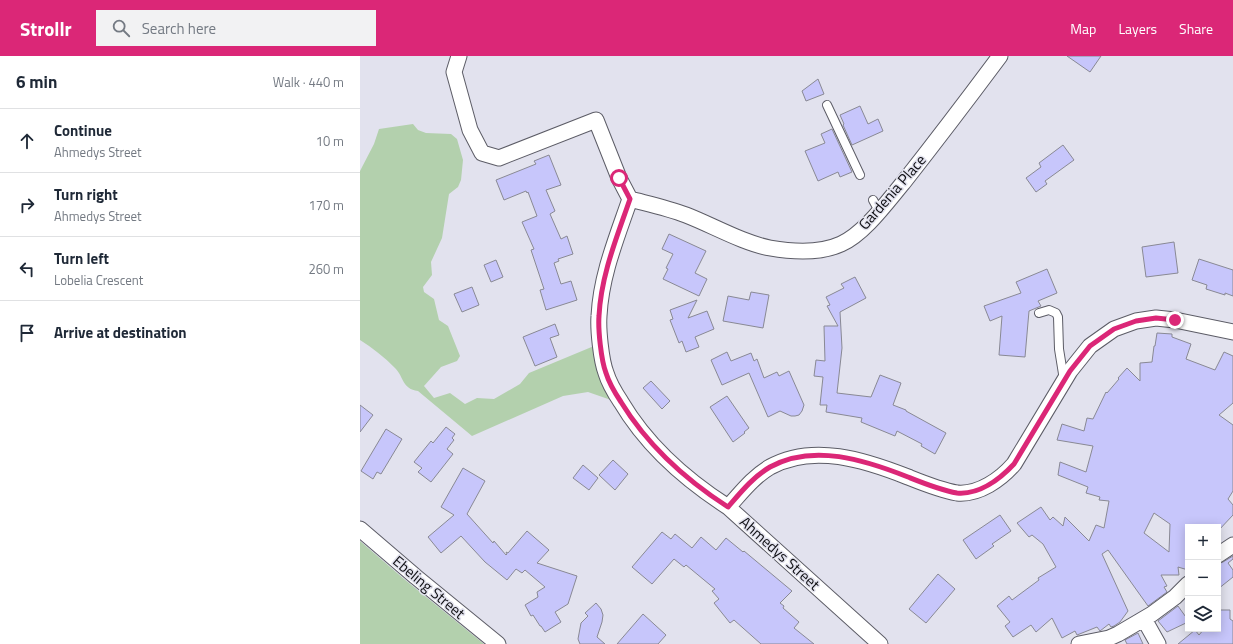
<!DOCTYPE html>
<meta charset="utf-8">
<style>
:root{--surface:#fff;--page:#f2f2f3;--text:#1f2937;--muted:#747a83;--line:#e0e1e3;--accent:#db2777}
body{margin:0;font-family:"Titillium Web",sans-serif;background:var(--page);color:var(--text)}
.controls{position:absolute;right:12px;bottom:12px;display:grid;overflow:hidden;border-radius:0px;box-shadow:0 2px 10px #0003}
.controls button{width:36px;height:36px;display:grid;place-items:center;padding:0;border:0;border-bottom:1px solid var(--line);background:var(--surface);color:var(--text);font:20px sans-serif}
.stop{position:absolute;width:12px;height:12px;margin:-9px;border:3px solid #db2777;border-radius:50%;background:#fff}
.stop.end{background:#db2777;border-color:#fff;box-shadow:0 1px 4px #0008}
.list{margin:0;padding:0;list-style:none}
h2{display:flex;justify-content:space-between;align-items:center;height:52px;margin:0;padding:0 16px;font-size:17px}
h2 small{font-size:13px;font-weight:400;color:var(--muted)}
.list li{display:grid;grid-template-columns:26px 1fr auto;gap:12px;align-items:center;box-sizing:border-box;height:64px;padding:0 16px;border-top:1px solid var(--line)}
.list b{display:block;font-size:15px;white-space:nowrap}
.list p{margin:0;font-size:13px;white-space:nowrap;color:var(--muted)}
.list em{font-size:13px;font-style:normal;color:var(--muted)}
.icon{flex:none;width:22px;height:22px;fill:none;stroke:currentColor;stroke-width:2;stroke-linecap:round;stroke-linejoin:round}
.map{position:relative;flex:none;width:873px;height:588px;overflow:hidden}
header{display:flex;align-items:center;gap:24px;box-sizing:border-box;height:56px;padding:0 20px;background:var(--accent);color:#fff}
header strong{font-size:19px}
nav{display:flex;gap:22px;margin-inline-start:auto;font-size:14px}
.search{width:280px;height:36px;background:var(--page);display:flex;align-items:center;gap:10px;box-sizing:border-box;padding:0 14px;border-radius:0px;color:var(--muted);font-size:15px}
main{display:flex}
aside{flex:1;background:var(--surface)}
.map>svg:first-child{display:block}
.green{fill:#b3d0ad}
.building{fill:#c7c6fb;stroke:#898994;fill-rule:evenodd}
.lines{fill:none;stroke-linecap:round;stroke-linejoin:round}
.service-casing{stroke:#5c5c66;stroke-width:10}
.minor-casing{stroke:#5c5c66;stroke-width:17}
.service{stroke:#fff;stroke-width:8}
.minor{stroke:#fff;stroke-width:15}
.route{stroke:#db2777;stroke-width:5}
.labels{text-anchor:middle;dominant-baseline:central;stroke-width:3;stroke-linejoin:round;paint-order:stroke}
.street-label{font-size:15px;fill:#0d0d11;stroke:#e2e2ee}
</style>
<header>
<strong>Strollr</strong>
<div class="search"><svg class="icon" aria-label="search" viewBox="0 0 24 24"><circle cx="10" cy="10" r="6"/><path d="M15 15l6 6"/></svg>Search here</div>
<nav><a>Map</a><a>Layers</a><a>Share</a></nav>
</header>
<main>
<aside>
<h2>6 min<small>Walk · 440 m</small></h2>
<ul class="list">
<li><svg class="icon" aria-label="ahead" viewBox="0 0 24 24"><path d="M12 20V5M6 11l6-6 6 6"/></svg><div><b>Continue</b><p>Ahmedys Street</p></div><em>10 m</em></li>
<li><svg class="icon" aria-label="right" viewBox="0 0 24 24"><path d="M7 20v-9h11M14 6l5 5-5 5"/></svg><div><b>Turn right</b><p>Ahmedys Street</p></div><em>170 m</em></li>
<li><svg class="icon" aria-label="left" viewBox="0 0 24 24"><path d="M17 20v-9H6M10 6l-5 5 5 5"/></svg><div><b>Turn left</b><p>Lobelia Crescent</p></div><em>260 m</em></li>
<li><svg class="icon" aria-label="arrive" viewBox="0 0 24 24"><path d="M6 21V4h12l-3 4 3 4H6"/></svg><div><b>Arrive at destination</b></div></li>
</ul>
</aside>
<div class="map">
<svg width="873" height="588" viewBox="0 0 873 588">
<rect width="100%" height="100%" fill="#e2e2ee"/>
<path class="green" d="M 53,68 L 58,74 L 66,77 L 91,78 L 97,83 L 103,104 L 101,124 L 98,131 L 89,138 L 82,182 L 71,206 L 72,219 L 63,231 L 64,236 L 74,243 L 79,264 L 88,270 L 100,300 L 97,305 L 81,311 L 64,330 L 74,342 L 90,337 L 105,348 L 117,342 L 134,343 L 160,328 L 169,317 L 234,290 L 239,319 L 251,344 L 228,336 L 203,340 L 112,380 L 58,335 C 42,333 44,321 35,312 C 24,301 13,292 0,284 L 0,115 L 14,88 L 19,73 Z
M 0,485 L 44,523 L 124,588 L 0,588 Z"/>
<path class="building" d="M 707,0 L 741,0 L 730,16 Z
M 458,23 L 464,38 L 446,45 L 442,35 Z
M 500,50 L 508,68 L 518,63 L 523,75 L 492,89 L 483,69 L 484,68 L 480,59 Z
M 472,73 L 492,116 L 480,121 L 478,116 L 458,125 L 445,95 L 465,87 L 461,78 Z
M 703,89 L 714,104 L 685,125 L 687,128 L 676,136 L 666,122 L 681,111 L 679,107 Z
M 189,99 L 201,129 L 186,134 L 195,155 L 190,158 L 201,183 L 207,180 L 213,198 L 198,203 L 199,205 L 194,207 L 201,228 L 211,225 L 217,244 L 186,254 L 180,234 L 184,233 L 171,194 L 174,193 L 162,166 L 177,160 L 168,136 L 167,137 L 166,135 L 144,144 L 136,124 L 176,108 L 174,105 Z
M 309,178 L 346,195 L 335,217 L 347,223 L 339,240 L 303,223 L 308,213 L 306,212 L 313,198 L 302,193 Z
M 814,186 L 818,217 L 786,221 L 782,191 Z
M 839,203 L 873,214 L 873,240 L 865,237 L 865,239 L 846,233 L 847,229 L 832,224 Z
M 136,204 L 143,221 L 131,226 L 124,209 Z
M 687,213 L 697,237 L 678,245 L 681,250 L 669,255 L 665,301 L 639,299 L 642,260 L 630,265 L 624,250 L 661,237 L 656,226 Z
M 495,221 L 506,242 L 480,256 L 482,292 L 477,337 L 511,341 L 520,319 L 541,327 L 533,349 L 546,354 L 546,355 L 586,377 L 575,398 L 561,390 L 562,388 L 537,375 L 535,380 L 501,366 L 502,362 L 466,356 L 467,349 L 460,349 L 463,321 L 454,320 L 456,304 L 465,305 L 464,270 L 478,270 L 467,250 L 470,249 L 466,241 L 484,232 L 481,228 Z
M 112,231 L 119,249 L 102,256 L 94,238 Z
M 391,236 L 409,239 L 403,272 L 363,265 L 368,240 L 389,244 Z
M 337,244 L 328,262 L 347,255 L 354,273 L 335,281 L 339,291 L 326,296 L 322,285 L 319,287 L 310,264 L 313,263 L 310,254 Z
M 195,268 L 199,279 L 190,282 L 197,301 L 175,310 L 163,281 Z
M 797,277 L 812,278 L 812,281 L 831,288 L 826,303 L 855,314 L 864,296 L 873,300 L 873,347 L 859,359 L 873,369 L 873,435 L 868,443 L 873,449 L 873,459 L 858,475 L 858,471 L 828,471 L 828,514 L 818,511 L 819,519 L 801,519 L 807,530 L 804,531 L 807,536 L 788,550 L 748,494 L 742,498 L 768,555 L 760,566 L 754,570 L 751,571 L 749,568 L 740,575 L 737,571 L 717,579 L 715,575 L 702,582 L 692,562 L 676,576 L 671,569 L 653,581 L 645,570 L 650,566 L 637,550 L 649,540 L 652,544 L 679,524 L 678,522 L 696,511 L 683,488 L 672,479 L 669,481 L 657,467 L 681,451 L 690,464 L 693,461 L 703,470 L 705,461 L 729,485 L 736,469 L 744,472 L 749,445 L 739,444 L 740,441 L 726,437 L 728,431 L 698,419 L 700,406 L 726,416 L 733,390 L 697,384 L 702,368 L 724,375 L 727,362 L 733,363 L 746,336 L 747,337 L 759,323 L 758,322 L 767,312 L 780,325 L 780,307 L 792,306 L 794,290 L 795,290 ZM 794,457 L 810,468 L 809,496 L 784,477 Z
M 367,296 L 371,305 L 391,297 L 394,305 L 397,303 L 404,322 L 417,316 L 419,320 L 429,315 L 444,349 L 442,355 L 439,359 L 435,360 L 431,360 L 420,355 L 408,361 L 389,317 L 362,329 L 351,304 Z
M 291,325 L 310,345 L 302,353 L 283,332 Z
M 367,340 L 389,372 L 384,376 L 385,377 L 373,386 L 350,351 Z
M 0,349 L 13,359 L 0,376 Z
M 86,371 L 95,378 L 92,382 L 94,384 L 87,393 L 93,398 L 71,426 L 58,416 L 62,412 L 54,406 L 71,385 L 73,387 Z
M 26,373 L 42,383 L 21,418 L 17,416 L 13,423 L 1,415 Z
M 253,404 L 268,418 L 255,434 L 239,419 Z
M 223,409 L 238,422 L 229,434 L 213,422 Z
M 103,412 L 125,425 L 107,458 L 133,487 L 134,485 L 146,499 L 147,498 L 146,496 L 148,497 L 167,475 L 189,494 L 177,507 L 217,520 L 208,548 L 195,556 L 201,566 L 185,576 L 181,570 L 180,570 L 173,559 L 171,560 L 165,549 L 178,541 L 177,536 L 185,531 L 165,514 L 162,517 L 156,513 L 147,524 L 125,506 L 101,480 L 81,497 L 68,481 L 94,459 L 81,451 Z
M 640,459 L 651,475 L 632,488 L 634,490 L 616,503 L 603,484 Z
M 302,476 L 311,483 L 315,478 L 332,492 L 341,481 L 356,494 L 366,482 L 383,496 L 384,495 L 432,535 L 420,547 L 424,550 L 423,552 L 439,566 L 434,572 L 454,588 L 401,588 L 374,564 L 370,567 L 354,547 L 359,543 L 352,535 L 355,533 L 326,509 L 324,511 L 314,503 L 292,528 L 272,511 Z
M 873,500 L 873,503 L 868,507 L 873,514 L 873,521 L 858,533 L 858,508 L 863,506 Z
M 578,518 L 595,533 L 566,567 L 549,553 Z
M 236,547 L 241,553 L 243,559 L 242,566 L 237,581 L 245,588 L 220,588 L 218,583 L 221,567 L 228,560 L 225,557 Z
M 818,550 L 828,564 L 828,566 L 807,576 L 798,565 Z
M 858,554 L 870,554 L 870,563 L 873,565 L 873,588 L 818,588 L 835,574 L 839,579 L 844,573 L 858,573 Z
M 283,558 L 306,579 L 298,588 L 257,588 Z
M 778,577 L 783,588 L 767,588 L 765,584 Z"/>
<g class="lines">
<g class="service-casing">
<path id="service" d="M 467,49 L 500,119
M 513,144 L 519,155
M 679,257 L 689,254 L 696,257 L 698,261 L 699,293 L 704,324"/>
</g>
<g class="minor-casing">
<path id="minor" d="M 99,0 L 94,16 L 110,74 L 122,97 L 139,102 L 236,64 L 259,122 L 270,143 C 257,181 241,219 239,260 C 238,273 241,304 246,317 C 249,327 255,337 261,346 C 287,390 326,424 368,451 L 520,588
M 270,143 C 289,148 308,152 326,159 C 352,169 383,187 410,192 C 433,196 459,198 481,188 C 504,178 527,146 543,127 C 576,85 608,43 640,0
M 368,451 C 381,437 393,421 410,411 C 453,387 505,404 548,421 C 563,427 580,434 597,437 C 619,439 641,423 654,408 L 710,315 L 730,290 L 754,273 L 776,265 L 796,262 L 815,264 L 873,276
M 0,473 L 56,521 L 138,588
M 858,499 L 873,489
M 784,563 L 798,588
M 719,588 L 749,582 L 758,578 L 792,558 L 815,541 L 828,528"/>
</g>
<use href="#service" class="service"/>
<use href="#minor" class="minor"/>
</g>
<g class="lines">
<path class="route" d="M 259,122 L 270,143 C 257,181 241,219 239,260 C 238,273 241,304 246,317 C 249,327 255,337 261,346 C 288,390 326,424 368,451 C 381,436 393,421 410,411 C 453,387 505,404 548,421 C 563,427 580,434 597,437 C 619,439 640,423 654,408 L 710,315 L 730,290 L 754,273 L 776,265 L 796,262 L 815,264"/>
</g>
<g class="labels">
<g class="street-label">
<text transform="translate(532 136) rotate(-49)">Gardenia Place</text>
<text transform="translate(420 497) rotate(42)">Ahmedys Street</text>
<text transform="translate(69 531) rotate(40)">Ebeling Street</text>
</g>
</g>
</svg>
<div class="controls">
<button>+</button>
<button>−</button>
<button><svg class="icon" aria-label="layers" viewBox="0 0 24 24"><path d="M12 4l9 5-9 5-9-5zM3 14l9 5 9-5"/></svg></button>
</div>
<div class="stop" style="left:259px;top:122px"></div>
<div class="stop end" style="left:815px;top:264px"></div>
</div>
</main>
